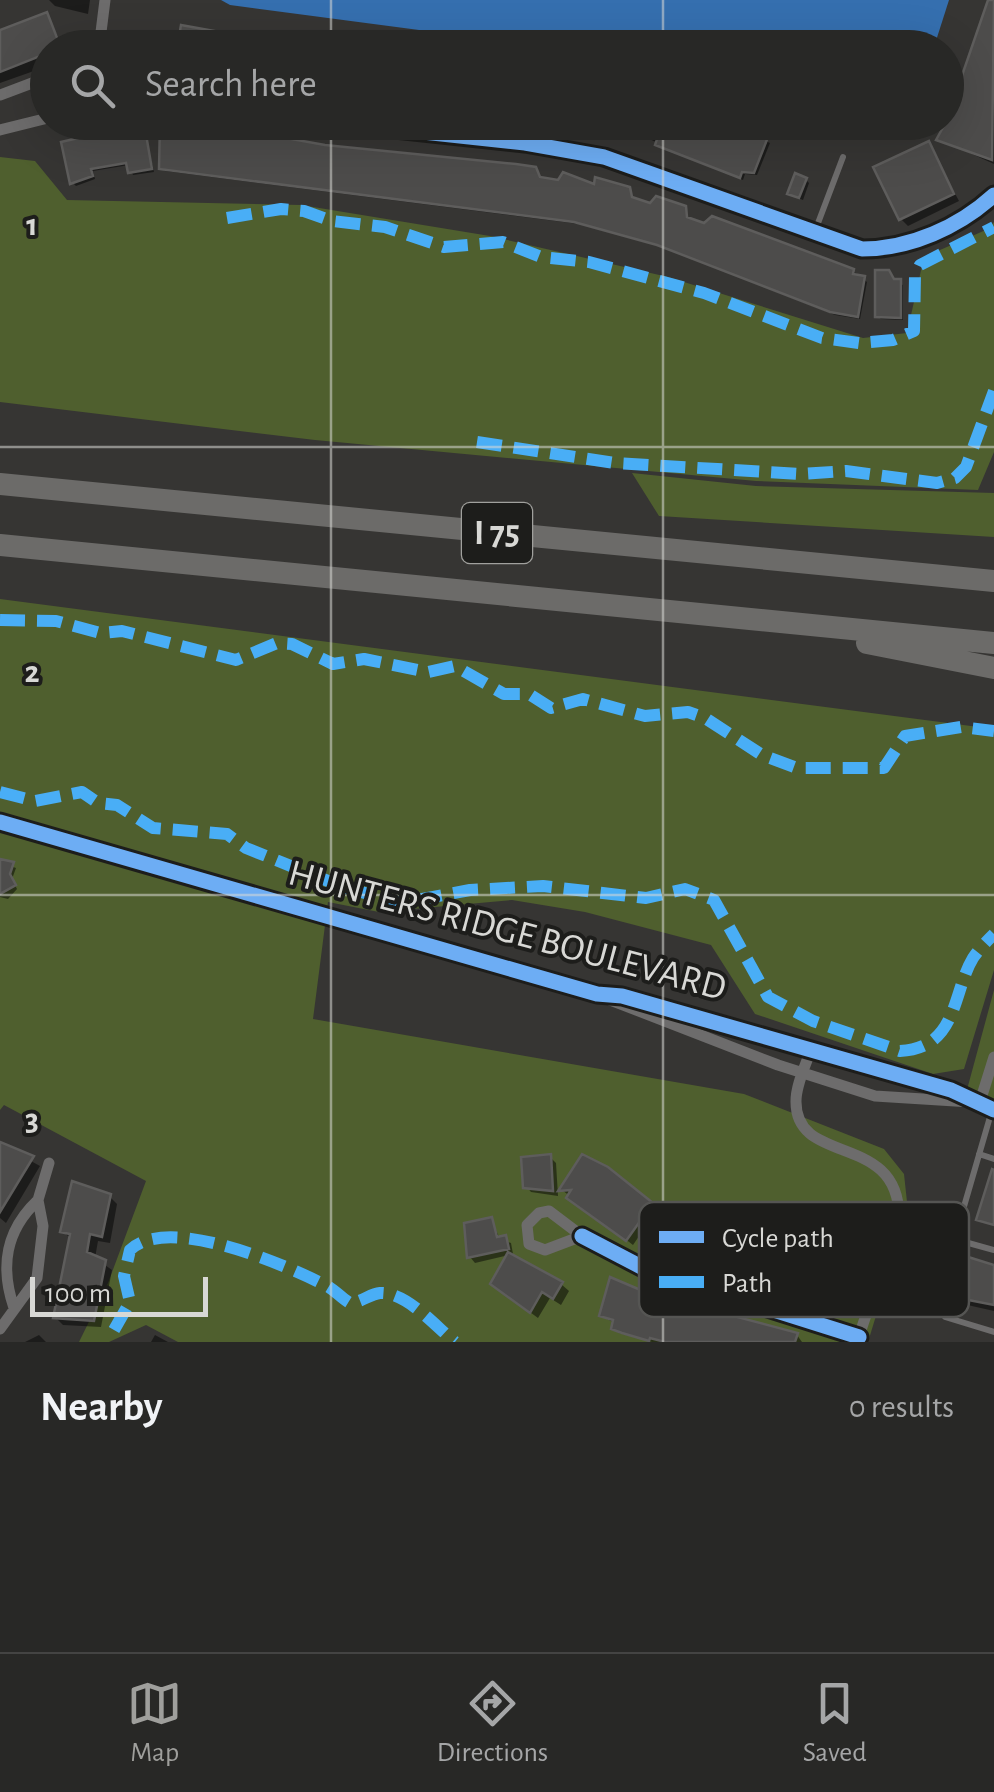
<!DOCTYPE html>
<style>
:root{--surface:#282826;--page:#343432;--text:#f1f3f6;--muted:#a5a6a7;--line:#444443;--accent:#9f9f9c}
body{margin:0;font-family:"Alegreya Sans",sans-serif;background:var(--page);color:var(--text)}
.scale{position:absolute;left:30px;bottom:25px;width:178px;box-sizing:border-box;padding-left:10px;border:5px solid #d8d8d5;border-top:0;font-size:28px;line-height:35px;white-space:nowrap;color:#d8d8d5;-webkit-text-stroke:8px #1d1d1b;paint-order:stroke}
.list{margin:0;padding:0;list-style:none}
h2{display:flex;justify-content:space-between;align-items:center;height:130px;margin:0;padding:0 40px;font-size:42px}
h2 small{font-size:32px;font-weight:400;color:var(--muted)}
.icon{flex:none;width:55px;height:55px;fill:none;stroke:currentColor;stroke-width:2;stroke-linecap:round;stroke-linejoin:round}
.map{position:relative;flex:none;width:994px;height:1342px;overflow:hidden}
.search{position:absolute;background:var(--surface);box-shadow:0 10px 40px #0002;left:30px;right:30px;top:30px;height:110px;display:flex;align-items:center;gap:25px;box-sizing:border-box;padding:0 35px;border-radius:55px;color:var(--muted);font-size:38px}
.sheet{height:310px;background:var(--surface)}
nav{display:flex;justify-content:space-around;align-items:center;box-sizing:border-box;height:140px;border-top:2px solid var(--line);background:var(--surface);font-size:28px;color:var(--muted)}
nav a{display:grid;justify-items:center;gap:5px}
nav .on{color:var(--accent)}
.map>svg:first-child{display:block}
.green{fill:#4f5f2e}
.water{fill:#356faf}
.shadow{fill:#0007}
.building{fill:#4d4c4b;stroke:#5e5d5c;stroke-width:2.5}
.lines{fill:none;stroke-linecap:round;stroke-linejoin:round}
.service{stroke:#6d6c6c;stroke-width:6}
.minor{stroke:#6d6c6c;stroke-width:11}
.motorway{stroke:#6c6b69;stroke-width:22}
.quiet{stroke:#49aef6;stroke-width:12;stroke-dasharray:25 12;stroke-linecap:butt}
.cycleway-casing{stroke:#1d1d1b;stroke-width:21}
.cycleway{stroke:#6dadf4;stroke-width:15}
.grid{fill:none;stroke:#d8d8d5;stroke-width:2.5;stroke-opacity:0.55}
.labels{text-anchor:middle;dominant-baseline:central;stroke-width:8;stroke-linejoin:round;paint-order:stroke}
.shield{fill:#1d1d1b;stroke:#a0a09d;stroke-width:2.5}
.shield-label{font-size:35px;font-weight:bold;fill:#d8d8d5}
.street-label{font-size:38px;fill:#d8d8d5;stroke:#1d1d1b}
.key{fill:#1d1d1b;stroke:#555553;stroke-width:2.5}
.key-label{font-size:28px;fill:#d8d8d5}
.grid-label{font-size:32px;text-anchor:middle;font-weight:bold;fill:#d8d8d5;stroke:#1d1d1b;stroke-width:8;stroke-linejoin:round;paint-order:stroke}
</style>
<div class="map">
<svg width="994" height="1342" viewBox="0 0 994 1342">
<rect width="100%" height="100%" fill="#363533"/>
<path class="green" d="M 0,157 L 35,161 L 67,200 L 301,205 L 490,236 L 668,277 L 863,338 L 907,333 L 924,257 L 988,229 L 994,222 L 994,452 L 978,490 L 756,481 L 315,440 L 0,402 Z
M 632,473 L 756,486 L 994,493 L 994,537 L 659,516 Z
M 0,599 L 994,729 L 994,970 L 964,1069 L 933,1074 L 755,1014 L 711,945 L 585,912 L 512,900 L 379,912 L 328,902 L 313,1019 L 744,1094 L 884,1149 L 904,1174 L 908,1211 L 868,1342 L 178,1342 L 146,1325 L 109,1342 L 79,1342 L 108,1283 L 146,1181 L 4,1105 L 0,1110 Z
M 994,990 L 994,1106 L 965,1097 Z"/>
<path class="water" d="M 221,0 L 949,0 L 934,47 L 555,48 L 230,5 Z"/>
<path class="shadow" d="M 49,0 L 90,0 L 88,14 L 55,6 Z
M 46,14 L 64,48 L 48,48 L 48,66 L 0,83 L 0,32 Z
M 986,15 L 994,18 L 994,164 L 939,139 Z
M 127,42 L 146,44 L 149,48 L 127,48 Z
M 538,122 L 724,122 L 770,143 L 757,175 L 745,174 L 743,180 L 640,135 L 634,140 L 576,123 L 575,127 Z
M 185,124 L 188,130 L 535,170 L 541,180 L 628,189 L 634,200 L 685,208 L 689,220 L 853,271 L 867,282 L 860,319 L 835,315 L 662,247 L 579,224 L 165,171 L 162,168 Z
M 143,125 L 154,172 L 133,175 L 129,165 L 93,171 L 95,179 L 76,186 L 73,183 Z
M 929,144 L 959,201 L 908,226 L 901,219 Z
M 806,180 L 809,183 L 803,200 L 793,196 L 790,193 Z
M 895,282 L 903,285 L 903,320 L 881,319 L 877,316 Z
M 0,862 L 16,868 L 12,879 L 17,889 L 8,899 L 0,897 Z
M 0,1144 L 40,1166 L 6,1223 L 0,1218 Z
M 550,1157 L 556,1163 L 558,1196 L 531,1192 L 526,1186 Z
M 583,1158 L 656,1209 L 807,1258 L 847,1266 L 872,1258 L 877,1263 L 861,1318 L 844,1309 L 846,1301 L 829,1296 L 827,1304 L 798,1303 L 669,1252 L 662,1261 L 648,1256 L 643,1251 L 652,1217 L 633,1245 L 562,1190 Z
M 109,1196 L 117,1204 L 110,1243 L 98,1241 L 95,1258 L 112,1270 L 101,1327 L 63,1325 L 55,1317 L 71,1239 L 63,1231 Z
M 491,1219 L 500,1239 L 511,1243 L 513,1254 L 475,1263 L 470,1257 Z
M 994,1267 L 994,1311 L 963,1304 L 955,1297 Z
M 561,1284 L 569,1291 L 561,1305 L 550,1298 L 538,1318 L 501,1291 Z
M 649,1296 L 797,1335 L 802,1342 L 652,1342 L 619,1333 L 615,1323 L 601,1316 Z
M 39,1335 L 46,1342 L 25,1342 Z
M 155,1335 L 168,1342 L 151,1342 Z"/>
<path class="building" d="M 988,0 L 994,0 L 992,160 L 936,140 L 946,122 Z
M 47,12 L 61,48 L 48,48 L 48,53 L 0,72 L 0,30 Z
M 181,25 L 280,43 L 280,48 L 177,48 Z
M 160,122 L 186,122 L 186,127 L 206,131 L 208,124 L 325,145 L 516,164 L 536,167 L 540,177 L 558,180 L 563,172 L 594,184 L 595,177 L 630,187 L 632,197 L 650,203 L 656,196 L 686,206 L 687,217 L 704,223 L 712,216 L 854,269 L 853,274 L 865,276 L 858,317 L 830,312 L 657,245 L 574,222 L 159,169 Z
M 601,122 L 729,122 L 768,137 L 754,173 L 742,172 L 740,178 L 655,145 L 657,139 L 599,131 Z
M 144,123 L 152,169 L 128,173 L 126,163 L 91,169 L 93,176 L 70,184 L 61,142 Z
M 929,141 L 954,194 L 899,220 L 873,167 Z
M 795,173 L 807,178 L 799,198 L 787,194 Z
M 875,270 L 889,270 L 894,279 L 901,279 L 901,318 L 875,317 Z
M 0,859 L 14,862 L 10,874 L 16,885 L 0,894 Z
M 0,1142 L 34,1156 L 0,1212 Z
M 551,1154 L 553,1191 L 523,1188 L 521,1157 Z
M 582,1154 L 608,1167 L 653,1203 L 626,1241 L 566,1198 L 571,1190 L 558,1191 Z
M 992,1169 L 994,1170 L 994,1225 L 976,1220 Z
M 72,1181 L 111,1194 L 102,1237 L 90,1234 L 87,1252 L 106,1260 L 94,1321 L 53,1318 L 70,1234 L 60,1232 Z
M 492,1217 L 497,1237 L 506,1235 L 509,1249 L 467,1258 L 464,1223 Z
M 508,1252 L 563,1282 L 553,1299 L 542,1292 L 530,1313 L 490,1284 Z
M 965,1256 L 994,1265 L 994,1305 L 953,1297 Z
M 610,1277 L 650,1294 L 798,1333 L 795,1342 L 665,1342 L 650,1338 L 649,1341 L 622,1333 L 611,1329 L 613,1320 L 599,1316 Z"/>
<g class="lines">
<path class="service" d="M 815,231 L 843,157
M 992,1110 L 936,1303 L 945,1317 L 994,1332
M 979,1154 L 994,1159
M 954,1239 L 994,1250"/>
<path class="minor" d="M 99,48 L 105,0
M 0,95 L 48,77
M 330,122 L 525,143 L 604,157 L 862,249 C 910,249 959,227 994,195
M 0,130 L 48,118
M 0,822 L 597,994 L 622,996 L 951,1090 L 994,1110
M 600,996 L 778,1065 L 875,1096 L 971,1102
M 811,1049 C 806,1065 796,1084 796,1101 C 795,1167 899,1131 899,1217 L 857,1342
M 979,1105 L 994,1057
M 549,1211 L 582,1236 L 545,1250 L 529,1244 L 527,1225 L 539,1213 Z
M 582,1236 L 647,1270 L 859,1337
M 14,1308 C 0,1267 5,1231 38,1200
M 0,1329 L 37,1278 L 43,1226 L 38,1200 L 49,1163"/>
<path class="motorway" d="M 0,484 L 994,581
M 0,545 L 994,643
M 867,643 L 994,668"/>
<path class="quiet" d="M 227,218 L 281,209 L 304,211 L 332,221 L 385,227 L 444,247 L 503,242 L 541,257 L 589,262 L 704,293 L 822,338 L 859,343 L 893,340 L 914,331 L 915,276 L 920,265 L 994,227
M 477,442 L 615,463 L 801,474 L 846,471 L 937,483 L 955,478 L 966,467 L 994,391
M 0,620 L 56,621 L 100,633 L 122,631 L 236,660 L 277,643 L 292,644 L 333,664 L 364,659 L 428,672 L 455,666 L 504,694 L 529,694 L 551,708 L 583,699 L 645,716 L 688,712 L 705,718 L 762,755 L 797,768 L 884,768 L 905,736 L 961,727 L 994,731
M 0,792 L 35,801 L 82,792 L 98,803 L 117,805 L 153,828 L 227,834 L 246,848 L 343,887 L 401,903 L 470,890 L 543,886 L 646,898 L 685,889 L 714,900 L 768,997 L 813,1021 L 900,1051 C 958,1048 952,993 973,958 C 979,949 987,941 994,934
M 114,1330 L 130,1302 L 124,1276 L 130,1250 C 167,1214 284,1264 325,1285 C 334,1289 341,1298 350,1303 C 362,1302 370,1294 380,1293 C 407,1292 436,1327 455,1342"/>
<g class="cycleway-casing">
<path id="cycleway" d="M 330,122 L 525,143 L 604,157 L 862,249 C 910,249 959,227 994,195
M 0,822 L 597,994 L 622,996 L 951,1090 L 994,1110
M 582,1236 L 647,1270 L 859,1337"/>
</g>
<use href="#cycleway" class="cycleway"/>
</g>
<path class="grid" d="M 331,0 L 331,48M 663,0 L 663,48M 331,122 L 331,1342M 663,122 L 663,1342M 0,447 L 994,447M 0,895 L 994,895"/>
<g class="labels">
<rect class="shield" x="462" y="503" width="70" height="60" rx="8"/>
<g class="shield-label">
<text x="497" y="533">I 75</text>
</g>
<g class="street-label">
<text transform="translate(507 931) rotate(15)">HUNTERS RIDGE BOULEVARD</text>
</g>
</g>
<rect x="639" y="1202" width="330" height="115" rx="15" class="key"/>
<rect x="659" y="1231" width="45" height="12" fill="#6dadf4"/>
<rect x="659" y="1276" width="45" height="12" fill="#49aef6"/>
<g class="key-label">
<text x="722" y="1247">Cycle path</text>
<text x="722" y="1292">Path</text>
</g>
<g class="grid-label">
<text x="32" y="235">1</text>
<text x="32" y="682">2</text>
<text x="32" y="1130">3</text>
</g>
</svg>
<div class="scale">100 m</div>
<div class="search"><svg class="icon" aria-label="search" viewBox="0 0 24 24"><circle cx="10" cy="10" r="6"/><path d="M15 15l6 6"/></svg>Search here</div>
</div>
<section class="sheet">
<h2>Nearby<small>0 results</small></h2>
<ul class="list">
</ul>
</section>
<nav>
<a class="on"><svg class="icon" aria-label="map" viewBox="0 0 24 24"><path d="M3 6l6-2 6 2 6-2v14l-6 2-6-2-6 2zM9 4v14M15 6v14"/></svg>Map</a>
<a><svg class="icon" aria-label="directions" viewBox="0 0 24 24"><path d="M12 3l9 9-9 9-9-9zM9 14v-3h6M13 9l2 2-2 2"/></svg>Directions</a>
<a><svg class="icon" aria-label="saved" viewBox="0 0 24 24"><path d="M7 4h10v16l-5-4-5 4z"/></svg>Saved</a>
</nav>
